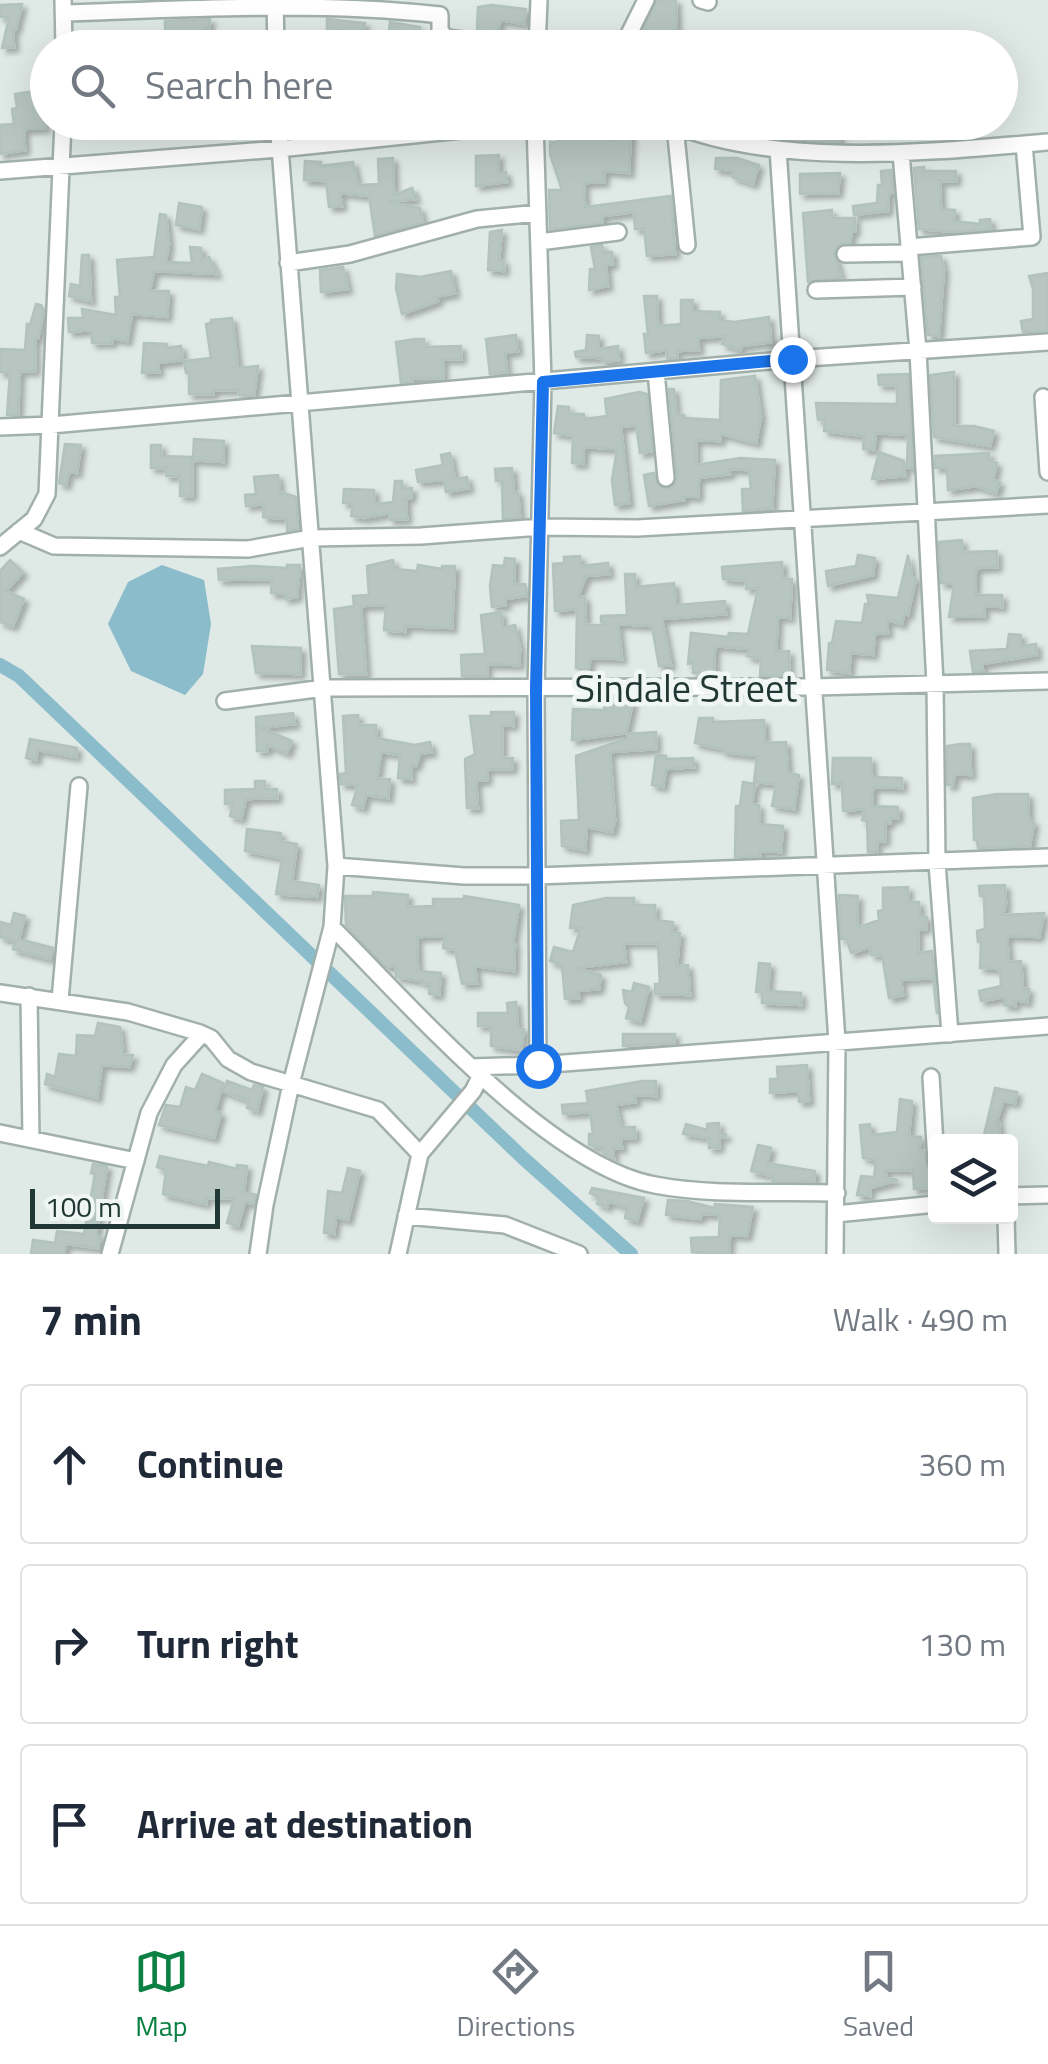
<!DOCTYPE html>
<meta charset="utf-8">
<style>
:root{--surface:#fff;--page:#f6f6f7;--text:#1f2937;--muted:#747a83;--line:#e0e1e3;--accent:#0b8043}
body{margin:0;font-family:"Titillium Web",sans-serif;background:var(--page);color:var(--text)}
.controls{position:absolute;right:30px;bottom:30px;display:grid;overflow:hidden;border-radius:10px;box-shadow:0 10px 40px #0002}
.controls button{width:90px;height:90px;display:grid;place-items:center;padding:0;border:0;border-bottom:2px solid var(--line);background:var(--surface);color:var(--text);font:50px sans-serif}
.scale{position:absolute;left:30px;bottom:25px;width:190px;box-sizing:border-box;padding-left:10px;border:5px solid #213733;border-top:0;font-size:28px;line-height:35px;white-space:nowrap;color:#213733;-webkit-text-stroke:8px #eff6f3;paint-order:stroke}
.stop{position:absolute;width:30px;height:30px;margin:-22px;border:8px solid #1a73e8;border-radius:50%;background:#fff}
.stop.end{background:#1a73e8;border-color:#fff;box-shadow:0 2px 10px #0008}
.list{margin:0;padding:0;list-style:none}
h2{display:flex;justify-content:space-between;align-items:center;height:130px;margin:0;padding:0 40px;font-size:42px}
h2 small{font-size:32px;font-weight:400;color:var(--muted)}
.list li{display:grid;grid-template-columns:65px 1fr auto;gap:30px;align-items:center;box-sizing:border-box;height:160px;margin:0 20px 20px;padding:0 20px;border:2px solid var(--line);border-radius:10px}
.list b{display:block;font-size:38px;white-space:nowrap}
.list em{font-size:32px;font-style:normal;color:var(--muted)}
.icon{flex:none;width:55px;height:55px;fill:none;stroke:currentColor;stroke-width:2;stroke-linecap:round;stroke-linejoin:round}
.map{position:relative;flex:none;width:1048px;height:1254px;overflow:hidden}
.search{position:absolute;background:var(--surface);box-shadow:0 10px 40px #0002;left:30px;right:30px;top:30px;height:110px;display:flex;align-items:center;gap:25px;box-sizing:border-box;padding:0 35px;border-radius:55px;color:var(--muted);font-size:38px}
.sheet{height:670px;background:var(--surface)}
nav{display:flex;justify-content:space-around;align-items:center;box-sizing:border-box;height:140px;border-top:2px solid var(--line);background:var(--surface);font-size:28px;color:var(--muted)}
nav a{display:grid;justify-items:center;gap:5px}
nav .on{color:var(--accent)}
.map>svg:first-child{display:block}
.water{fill:#8abccb}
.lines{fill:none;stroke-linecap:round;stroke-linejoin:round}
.canal{stroke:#8abccb;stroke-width:14}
.building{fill:#b7c6c1;stroke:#b2c2bc;stroke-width:2.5;filter:url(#shadow)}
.minor-casing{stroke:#a2b0ac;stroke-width:20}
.minor{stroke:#fff;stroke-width:15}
.route{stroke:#1a73e8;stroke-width:12}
.labels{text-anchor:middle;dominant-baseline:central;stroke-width:9;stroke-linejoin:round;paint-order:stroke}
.street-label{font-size:38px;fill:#213733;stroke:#eff6f3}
</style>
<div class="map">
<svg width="1048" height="1254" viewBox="0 0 1048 1254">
<defs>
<filter id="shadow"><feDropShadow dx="4.5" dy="4.5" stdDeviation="2.5" flood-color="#0004"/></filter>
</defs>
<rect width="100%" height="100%" fill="#dfe9e5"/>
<path class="water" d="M 162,565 L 204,580 L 211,624 L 203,674 L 185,695 L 131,671 L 108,624 L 128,582 Z"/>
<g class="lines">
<path class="canal" d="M 0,665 L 19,676 L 523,1158 L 631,1254"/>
</g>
<path class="building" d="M 657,0 L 676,0 L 677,48 L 654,48 L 637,43 Z
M 22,4 L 16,29 L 13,28 L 14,47 L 2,48 L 9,17 L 0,17 L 0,5 Z
M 491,5 L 526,9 L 524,24 L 501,20 L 497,33 L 477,30 L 478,7 Z
M 210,19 L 209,28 L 205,27 L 204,46 L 122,46 L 123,36 L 156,41 L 157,34 L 165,35 L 165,21 Z
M 327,19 L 365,23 L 362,36 L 340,30 L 340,39 L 327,39 Z
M 390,22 L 420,27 L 419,48 L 408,47 L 408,43 L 396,45 L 394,32 L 389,31 Z
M 42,90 L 45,128 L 24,129 L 25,150 L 0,154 L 0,125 L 14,124 L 12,109 L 17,108 L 15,94 Z
M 798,122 L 839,122 L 839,142 L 781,138 L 783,130 L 796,132 Z
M 621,127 L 631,131 L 629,173 L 604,171 L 604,182 L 584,183 L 585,207 L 671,196 L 675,254 L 647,256 L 644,229 L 635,229 L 634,212 L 603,216 L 602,223 L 550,229 L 549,190 L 562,190 L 550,154 L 550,142 L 558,142 L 558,130 L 574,129 L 616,142 Z
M 499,155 L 498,173 L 506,172 L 507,182 L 476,186 L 476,156 Z
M 393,158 L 394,195 L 412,188 L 416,199 L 389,202 L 420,208 L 423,222 L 375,236 L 369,196 L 340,193 L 342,206 L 329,207 L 326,181 L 304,180 L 305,161 L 321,162 L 320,166 L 353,162 L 358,185 L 379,184 L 378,159 Z
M 716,158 L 737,158 L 759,165 L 753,184 L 732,177 L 733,171 L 715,169 Z
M 924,167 L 924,171 L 956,171 L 956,181 L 940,181 L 941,209 L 955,210 L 954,221 L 980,224 L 980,220 L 990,219 L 991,229 L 956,232 L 919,229 L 914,168 Z
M 891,170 L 893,192 L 889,192 L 888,211 L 854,215 L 853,206 L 877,203 L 878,185 L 882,185 L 881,171 Z
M 840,173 L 838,193 L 800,194 L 800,174 Z
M 179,203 L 202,207 L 199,229 L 176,225 Z
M 832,210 L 832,218 L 855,218 L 855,231 L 852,231 L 850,243 L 838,245 L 834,253 L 841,278 L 808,282 L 803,213 Z
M 160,214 L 166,215 L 169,244 L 166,262 L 192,263 L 190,247 L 201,248 L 202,260 L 209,257 L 217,274 L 154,271 L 150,291 L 169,291 L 167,317 L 132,314 L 127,341 L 112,338 L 112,343 L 92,343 L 91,330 L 69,332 L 68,318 L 83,318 L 82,309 L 116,315 L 115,297 L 120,297 L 117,260 L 154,257 Z
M 502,230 L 499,260 L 504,261 L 504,271 L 488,270 L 490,232 Z
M 602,245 L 604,253 L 612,252 L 613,264 L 606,265 L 608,286 L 589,290 L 590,269 L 595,269 L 591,247 Z
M 82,255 L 89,255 L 91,301 L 69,296 L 71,284 L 80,286 Z
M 941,256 L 944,269 L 939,336 L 928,335 L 921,257 Z
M 343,267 L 348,289 L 321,292 L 320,270 Z
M 451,271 L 455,293 L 436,297 L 438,301 L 402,314 L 396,288 L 397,274 L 420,277 Z
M 1048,273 L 1048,331 L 1023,332 L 1021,321 L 1033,319 L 1033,289 L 1029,276 Z
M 644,296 L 657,296 L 658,326 L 681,324 L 681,300 L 693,300 L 692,311 L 720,312 L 719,320 L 734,322 L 769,317 L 771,342 L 742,346 L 740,350 L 722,344 L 725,336 L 698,338 L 699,350 L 677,351 L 677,358 L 667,359 L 667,350 L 646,353 L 644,334 L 648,334 Z
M 36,304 L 41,305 L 44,311 L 38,338 L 35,338 L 35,371 L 20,371 L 18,415 L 7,415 L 10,373 L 0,372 L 0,349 L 25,350 L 27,324 L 30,325 Z
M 232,318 L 238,368 L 258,366 L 254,396 L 239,395 L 239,390 L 213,390 L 213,394 L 189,394 L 189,373 L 186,373 L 184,361 L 211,358 L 206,324 L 211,323 L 211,320 Z
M 516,335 L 518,351 L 505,353 L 507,372 L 490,374 L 486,339 Z
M 587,335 L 599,336 L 598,349 L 618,346 L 619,360 L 603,362 L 602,358 L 576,357 L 575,352 L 586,350 Z
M 415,339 L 424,339 L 424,347 L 461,346 L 461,359 L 443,359 L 443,378 L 412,378 L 413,382 L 401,383 L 396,342 Z
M 144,343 L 167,344 L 167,348 L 181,346 L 183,360 L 158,363 L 159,372 L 142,373 Z
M 954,372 L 954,426 L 974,426 L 994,431 L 990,446 L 934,437 L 930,375 Z
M 908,374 L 913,467 L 907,467 L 908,435 L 876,433 L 874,450 L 863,449 L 864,436 L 824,431 L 825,420 L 818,420 L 816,403 L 897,404 L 897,385 L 879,385 L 878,375 Z
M 755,376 L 761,417 L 756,443 L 721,434 L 720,441 L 696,440 L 696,465 L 740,458 L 775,460 L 772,508 L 743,511 L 742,489 L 751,489 L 749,470 L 729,469 L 730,474 L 699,478 L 698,497 L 684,496 L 684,500 L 649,506 L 644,475 L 654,473 L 658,485 L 666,489 L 673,486 L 677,478 L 669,389 L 674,389 L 676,414 L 684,415 L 683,418 L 720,420 L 721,380 Z
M 639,392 L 647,394 L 652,451 L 640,453 L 636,425 L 621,427 L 629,503 L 615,505 L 612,480 L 617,449 L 584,447 L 583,464 L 572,463 L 573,436 L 554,433 L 558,406 L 569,407 L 569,414 L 584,414 L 584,419 L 607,416 L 605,399 Z
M 194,439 L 224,441 L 223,462 L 193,460 Z
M 65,444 L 81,445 L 77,473 L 69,472 L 66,485 L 59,483 Z
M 151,445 L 161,445 L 161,456 L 192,457 L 192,496 L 180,496 L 180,476 L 166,476 L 166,468 L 151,468 Z
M 879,452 L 904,461 L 905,476 L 872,479 Z
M 450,453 L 455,479 L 467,477 L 469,488 L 446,492 L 444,480 L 418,482 L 416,470 L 443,465 L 441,455 Z
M 989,453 L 989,461 L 997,463 L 993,480 L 1000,482 L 996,493 L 976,486 L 948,490 L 947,467 L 935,468 L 935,456 Z
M 512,468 L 514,493 L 518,492 L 520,517 L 503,519 L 502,481 L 496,481 L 495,469 Z
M 278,475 L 280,492 L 296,497 L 298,529 L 287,531 L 287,519 L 263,517 L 264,504 L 246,506 L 245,495 L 256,494 L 254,477 Z
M 395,481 L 402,481 L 402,488 L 412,488 L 411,498 L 403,499 L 406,502 L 407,519 L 390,520 L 390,513 L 364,518 L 351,516 L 353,504 L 343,503 L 344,489 L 374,490 L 375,504 L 393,502 Z
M 962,540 L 963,552 L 997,551 L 997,567 L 976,568 L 975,595 L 1002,595 L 1002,607 L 984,606 L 984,616 L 949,617 L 954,584 L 941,583 L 939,542 Z
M 858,555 L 875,558 L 873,575 L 828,586 L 826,571 L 856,566 Z
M 908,555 L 912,577 L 916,578 L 908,615 L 904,614 L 902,624 L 887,620 L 888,633 L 875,634 L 873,655 L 851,653 L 849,673 L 827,670 L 829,643 L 832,643 L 836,621 L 862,623 L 865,604 L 869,604 L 867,595 L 898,598 Z
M 580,556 L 581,566 L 608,563 L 609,574 L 586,576 L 578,597 L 585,597 L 586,625 L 607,625 L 601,622 L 601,616 L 627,615 L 625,574 L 635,574 L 635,587 L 674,583 L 676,605 L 725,601 L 726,614 L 662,619 L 671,665 L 659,666 L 652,626 L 618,624 L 622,659 L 591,658 L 588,671 L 576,668 L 577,609 L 555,611 L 553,564 L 564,563 L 564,557 Z
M 505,558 L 515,559 L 514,585 L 525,584 L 527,596 L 505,599 L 506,605 L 492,607 L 490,586 L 493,565 L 504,566 Z
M 10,560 L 23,572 L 6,591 L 24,599 L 13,626 L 0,622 L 0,571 Z
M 393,560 L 395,569 L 417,571 L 418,565 L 442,569 L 442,566 L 455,566 L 452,628 L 405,626 L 405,632 L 384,630 L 386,605 L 361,606 L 366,674 L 339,674 L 334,609 L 354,606 L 353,596 L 369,595 L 367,566 Z
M 782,562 L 783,579 L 792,579 L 790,618 L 778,617 L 776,652 L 789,651 L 789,676 L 760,676 L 761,659 L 747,656 L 749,649 L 715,646 L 714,674 L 693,673 L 693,663 L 688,664 L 691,633 L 728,637 L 729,633 L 748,634 L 758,588 L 746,589 L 746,581 L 723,579 L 722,567 Z
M 287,565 L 300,565 L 297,597 L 285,599 L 286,594 L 271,593 L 272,579 L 219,580 L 218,569 L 253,566 L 287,568 Z
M 501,612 L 503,628 L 515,625 L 520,649 L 519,665 L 487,664 L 487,676 L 462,676 L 461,655 L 485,654 L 481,615 Z
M 1009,634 L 1021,635 L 1020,646 L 1036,644 L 1037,655 L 982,664 L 983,671 L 973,672 L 970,651 L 1007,649 Z
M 252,646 L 301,648 L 300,674 L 256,673 Z
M 606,699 L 633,702 L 626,733 L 572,740 L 573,709 L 604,710 Z
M 491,712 L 514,712 L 513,726 L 502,725 L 502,758 L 513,758 L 512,769 L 487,769 L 487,780 L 476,781 L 478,808 L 467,808 L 465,759 L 475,754 L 470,716 L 491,716 Z
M 293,713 L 295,724 L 261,728 L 292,741 L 287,753 L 267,745 L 267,751 L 257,751 L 256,717 Z
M 358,715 L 359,725 L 376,725 L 376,738 L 415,745 L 430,742 L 432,752 L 420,754 L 416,766 L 411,765 L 411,779 L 398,778 L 400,755 L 381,752 L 377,779 L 390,779 L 388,798 L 366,795 L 363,808 L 352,805 L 358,785 L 341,784 L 340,774 L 346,773 L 343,716 Z
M 699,718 L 713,718 L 713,722 L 764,720 L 765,743 L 786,742 L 788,773 L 799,775 L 794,809 L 772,806 L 776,784 L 754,782 L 757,756 L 723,752 L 723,749 L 695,743 Z
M 656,732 L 656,749 L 610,752 L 615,821 L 612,832 L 587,827 L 585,850 L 562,846 L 561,821 L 579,820 L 576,756 L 628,738 L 627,734 Z
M 30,739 L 77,748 L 76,757 L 38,750 L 36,760 L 26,758 Z
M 960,744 L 970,744 L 971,775 L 955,774 L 953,785 L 947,785 L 947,746 Z
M 656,755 L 666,756 L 666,759 L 693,758 L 694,767 L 666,769 L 663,787 L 652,785 Z
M 833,758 L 871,758 L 872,777 L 902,778 L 902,788 L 873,787 L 872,806 L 898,807 L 898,818 L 890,818 L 890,823 L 885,823 L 885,841 L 877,841 L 877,852 L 868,852 L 867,821 L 862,820 L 865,809 L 843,811 L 842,783 L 832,784 Z
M 255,781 L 265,781 L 265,789 L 277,789 L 277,798 L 246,799 L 241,819 L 230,816 L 233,804 L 225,804 L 225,790 L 255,789 Z
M 743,782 L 755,784 L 752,804 L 759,805 L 759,824 L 783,826 L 781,852 L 760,851 L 760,856 L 735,857 L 736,806 L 740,806 Z
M 997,794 L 1028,794 L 1029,822 L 1034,822 L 1030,846 L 978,848 L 977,840 L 974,840 L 973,798 Z
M 247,829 L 281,833 L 280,841 L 297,844 L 292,881 L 319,885 L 317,897 L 276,894 L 282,858 L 245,851 Z
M 1005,885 L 1006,904 L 1003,915 L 1044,913 L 1039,937 L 1007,936 L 1009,962 L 1021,961 L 1023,989 L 1029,989 L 1027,1002 L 1015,1000 L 1015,1006 L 1004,1005 L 1005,997 L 981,1001 L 979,991 L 1001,986 L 1000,969 L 980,968 L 981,942 L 978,942 L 977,931 L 985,929 L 984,896 L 980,896 L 979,886 Z
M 908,887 L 908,902 L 919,902 L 920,916 L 927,917 L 926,929 L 918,929 L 918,953 L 932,951 L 937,1014 L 933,978 L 901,980 L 903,995 L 889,998 L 882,955 L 871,955 L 871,947 L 851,953 L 847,939 L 841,939 L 839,895 L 858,896 L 857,928 L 879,920 L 878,911 L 883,910 L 883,888 Z
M 373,892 L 408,895 L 407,907 L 433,906 L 433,899 L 464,899 L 464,896 L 519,905 L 513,943 L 515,944 L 514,971 L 475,966 L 477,983 L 462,984 L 455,950 L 443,948 L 445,936 L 417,937 L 418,971 L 441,973 L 439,995 L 429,994 L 430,984 L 422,983 L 422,981 L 396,977 L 395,965 L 386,967 L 346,925 L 345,896 L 373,896 Z
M 606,898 L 634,898 L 634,905 L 655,905 L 655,920 L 673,922 L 672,932 L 680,933 L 677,966 L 688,965 L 690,995 L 655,994 L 655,984 L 660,984 L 658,943 L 624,943 L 626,962 L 575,968 L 601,975 L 599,989 L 578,991 L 579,998 L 565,999 L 562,965 L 550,961 L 554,947 L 573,952 L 581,927 L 570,928 L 573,905 Z
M 14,913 L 25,916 L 19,939 L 53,948 L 50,959 L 13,949 L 15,941 L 0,937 L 0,922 L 11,925 Z
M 759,963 L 770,964 L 768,991 L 801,993 L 801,1005 L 762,1003 L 762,992 L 756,992 Z
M 634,983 L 649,987 L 640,1021 L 626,1018 L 629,1007 L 625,1003 L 623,990 L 632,992 Z
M 516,1002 L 518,1028 L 524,1029 L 521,1050 L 491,1046 L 491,1026 L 478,1026 L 478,1013 L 508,1013 L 507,1003 Z
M 98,1023 L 120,1027 L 123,1055 L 133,1055 L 129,1067 L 102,1065 L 97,1098 L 45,1084 L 47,1074 L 55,1077 L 59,1054 L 76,1056 L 77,1035 L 95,1036 Z
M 623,1034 L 675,1034 L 674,1043 L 623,1046 Z
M 807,1065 L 809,1101 L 799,1102 L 798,1091 L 770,1093 L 770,1079 L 778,1079 L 777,1067 Z
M 202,1074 L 223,1083 L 215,1111 L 221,1113 L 214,1138 L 159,1125 L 166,1105 L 180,1107 L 186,1087 L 195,1090 Z
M 227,1081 L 252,1090 L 254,1085 L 263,1087 L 257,1111 L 247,1108 L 249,1101 L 223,1091 Z
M 642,1081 L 656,1081 L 656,1096 L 635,1095 L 636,1102 L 616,1105 L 621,1127 L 635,1127 L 635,1138 L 621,1138 L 622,1148 L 613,1148 L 614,1159 L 603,1153 L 603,1148 L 589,1145 L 589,1134 L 593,1134 L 590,1112 L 563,1114 L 562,1105 L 588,1103 L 586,1091 Z
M 995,1088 L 1017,1092 L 1015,1103 L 1003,1101 L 996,1123 L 999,1123 L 999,1136 L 984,1135 Z
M 900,1099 L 912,1101 L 909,1136 L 921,1137 L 919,1151 L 924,1151 L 927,1169 L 936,1173 L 936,1187 L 914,1189 L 913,1170 L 885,1170 L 887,1178 L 898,1180 L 870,1188 L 870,1196 L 857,1195 L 861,1176 L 874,1177 L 876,1160 L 863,1158 L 860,1125 L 870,1124 L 871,1135 L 897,1132 Z
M 719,1123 L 719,1133 L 726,1134 L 726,1137 L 719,1138 L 719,1148 L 709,1148 L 709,1138 L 683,1134 L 686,1124 L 707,1130 L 707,1124 Z
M 758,1145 L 771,1148 L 767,1163 L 815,1171 L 814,1181 L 772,1181 L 772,1176 L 751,1171 Z
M 160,1156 L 208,1166 L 209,1162 L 237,1169 L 237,1165 L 247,1166 L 244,1192 L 256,1195 L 254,1204 L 245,1202 L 238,1226 L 227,1223 L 234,1198 L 206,1198 L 206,1204 L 163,1194 L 166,1170 L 157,1167 Z
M 93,1164 L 107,1166 L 96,1235 L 100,1236 L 98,1248 L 66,1244 L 64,1254 L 31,1254 L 33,1240 L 55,1243 L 57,1231 L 84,1234 L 95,1174 L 91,1173 Z
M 348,1168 L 360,1171 L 348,1220 L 336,1217 L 334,1234 L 324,1233 L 328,1191 L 342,1193 Z
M 592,1188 L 644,1198 L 637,1221 L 625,1218 L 627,1208 L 609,1201 L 607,1207 L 597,1204 L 599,1197 L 590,1193 Z
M 668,1200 L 687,1201 L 714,1208 L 715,1204 L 753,1207 L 747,1236 L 730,1235 L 729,1254 L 692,1252 L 691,1238 L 719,1237 L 720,1215 L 702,1214 L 700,1219 L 666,1215 Z"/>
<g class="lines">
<g class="minor-casing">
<path id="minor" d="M 63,0 L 64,48
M 275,0 L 276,48
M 701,0 L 708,2
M 65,13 C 189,9 316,1 440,15 L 440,31 L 447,38 L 527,48
M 537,48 L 539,0
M 622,48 L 646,0
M 535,122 L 543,382 L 536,689 L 538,1065
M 667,122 C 777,169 931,152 1048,142
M 675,126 L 687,245
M 778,149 L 837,1042 L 835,1254
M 901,153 L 918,351 L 935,684 L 937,863 L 950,1034
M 0,171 L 279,149 L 538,122
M 539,242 L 618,232
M 909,247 L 1032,237 L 1024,144
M 845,254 L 910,253
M 288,263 L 350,254 L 477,219 L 538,213
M 816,290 L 913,287
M 656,372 L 666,478
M 1043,397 L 1048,472
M 0,427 L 51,425 L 792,359 L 1048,342
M 19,531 L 54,546 L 248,549 L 311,538 L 421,536 L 540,527 L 637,528 L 1048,505
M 0,547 L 34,519 L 47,494 L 63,122
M 225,701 L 324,688 L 814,687 L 1048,681
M 336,866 L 464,876 L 537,876 L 1048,857
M 332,927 C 408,1003 549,1166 655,1185 C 711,1196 779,1191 837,1193
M 0,993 L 128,1012 L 200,1033 L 211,1038 L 228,1059 L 251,1072 L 378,1110 L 420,1154
M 29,996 L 31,1138
M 60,1000 L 79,786
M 471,1067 L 538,1065 L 1048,1026
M 931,1077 L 936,1162
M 0,1133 L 136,1161
M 1010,1196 L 1048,1195
M 836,1214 L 936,1204
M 406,1216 L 505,1225 L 579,1254
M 1006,1216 L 1007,1254
M 110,1254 L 149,1113 L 174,1065 L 202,1034
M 258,1254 L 265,1205 L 291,1084 L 332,927 L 336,866 L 278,122
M 398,1254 L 420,1154 L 473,1091 L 481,1075"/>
</g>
<use href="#minor" class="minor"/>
</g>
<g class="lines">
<path class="route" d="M 538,1065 L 536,689 L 543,382 L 792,359"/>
</g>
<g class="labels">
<g class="street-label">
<text x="686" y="688">Sindale Street</text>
</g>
</g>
</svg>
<div class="controls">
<button><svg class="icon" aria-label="layers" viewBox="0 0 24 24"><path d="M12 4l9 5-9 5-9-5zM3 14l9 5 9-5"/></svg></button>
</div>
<div class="scale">100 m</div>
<div class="stop" style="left:538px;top:1065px"></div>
<div class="stop end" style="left:792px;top:359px"></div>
<div class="search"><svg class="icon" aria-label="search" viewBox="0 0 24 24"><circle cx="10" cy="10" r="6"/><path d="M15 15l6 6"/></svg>Search here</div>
</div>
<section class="sheet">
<h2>7 min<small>Walk · 490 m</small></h2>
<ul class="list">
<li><svg class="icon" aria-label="ahead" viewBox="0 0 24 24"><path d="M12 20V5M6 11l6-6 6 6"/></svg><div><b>Continue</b></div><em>360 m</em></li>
<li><svg class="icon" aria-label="right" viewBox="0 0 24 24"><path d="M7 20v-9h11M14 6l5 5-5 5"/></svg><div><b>Turn right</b></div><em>130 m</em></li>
<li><svg class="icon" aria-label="arrive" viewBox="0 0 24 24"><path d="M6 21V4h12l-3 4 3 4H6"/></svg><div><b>Arrive at destination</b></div></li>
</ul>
</section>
<nav>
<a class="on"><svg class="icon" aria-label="map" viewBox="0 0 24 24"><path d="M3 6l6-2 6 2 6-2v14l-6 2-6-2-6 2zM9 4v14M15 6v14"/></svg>Map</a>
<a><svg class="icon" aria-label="directions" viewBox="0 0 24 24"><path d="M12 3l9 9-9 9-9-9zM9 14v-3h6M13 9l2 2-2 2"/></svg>Directions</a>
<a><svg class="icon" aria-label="saved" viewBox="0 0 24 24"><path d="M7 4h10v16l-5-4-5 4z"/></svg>Saved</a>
</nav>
